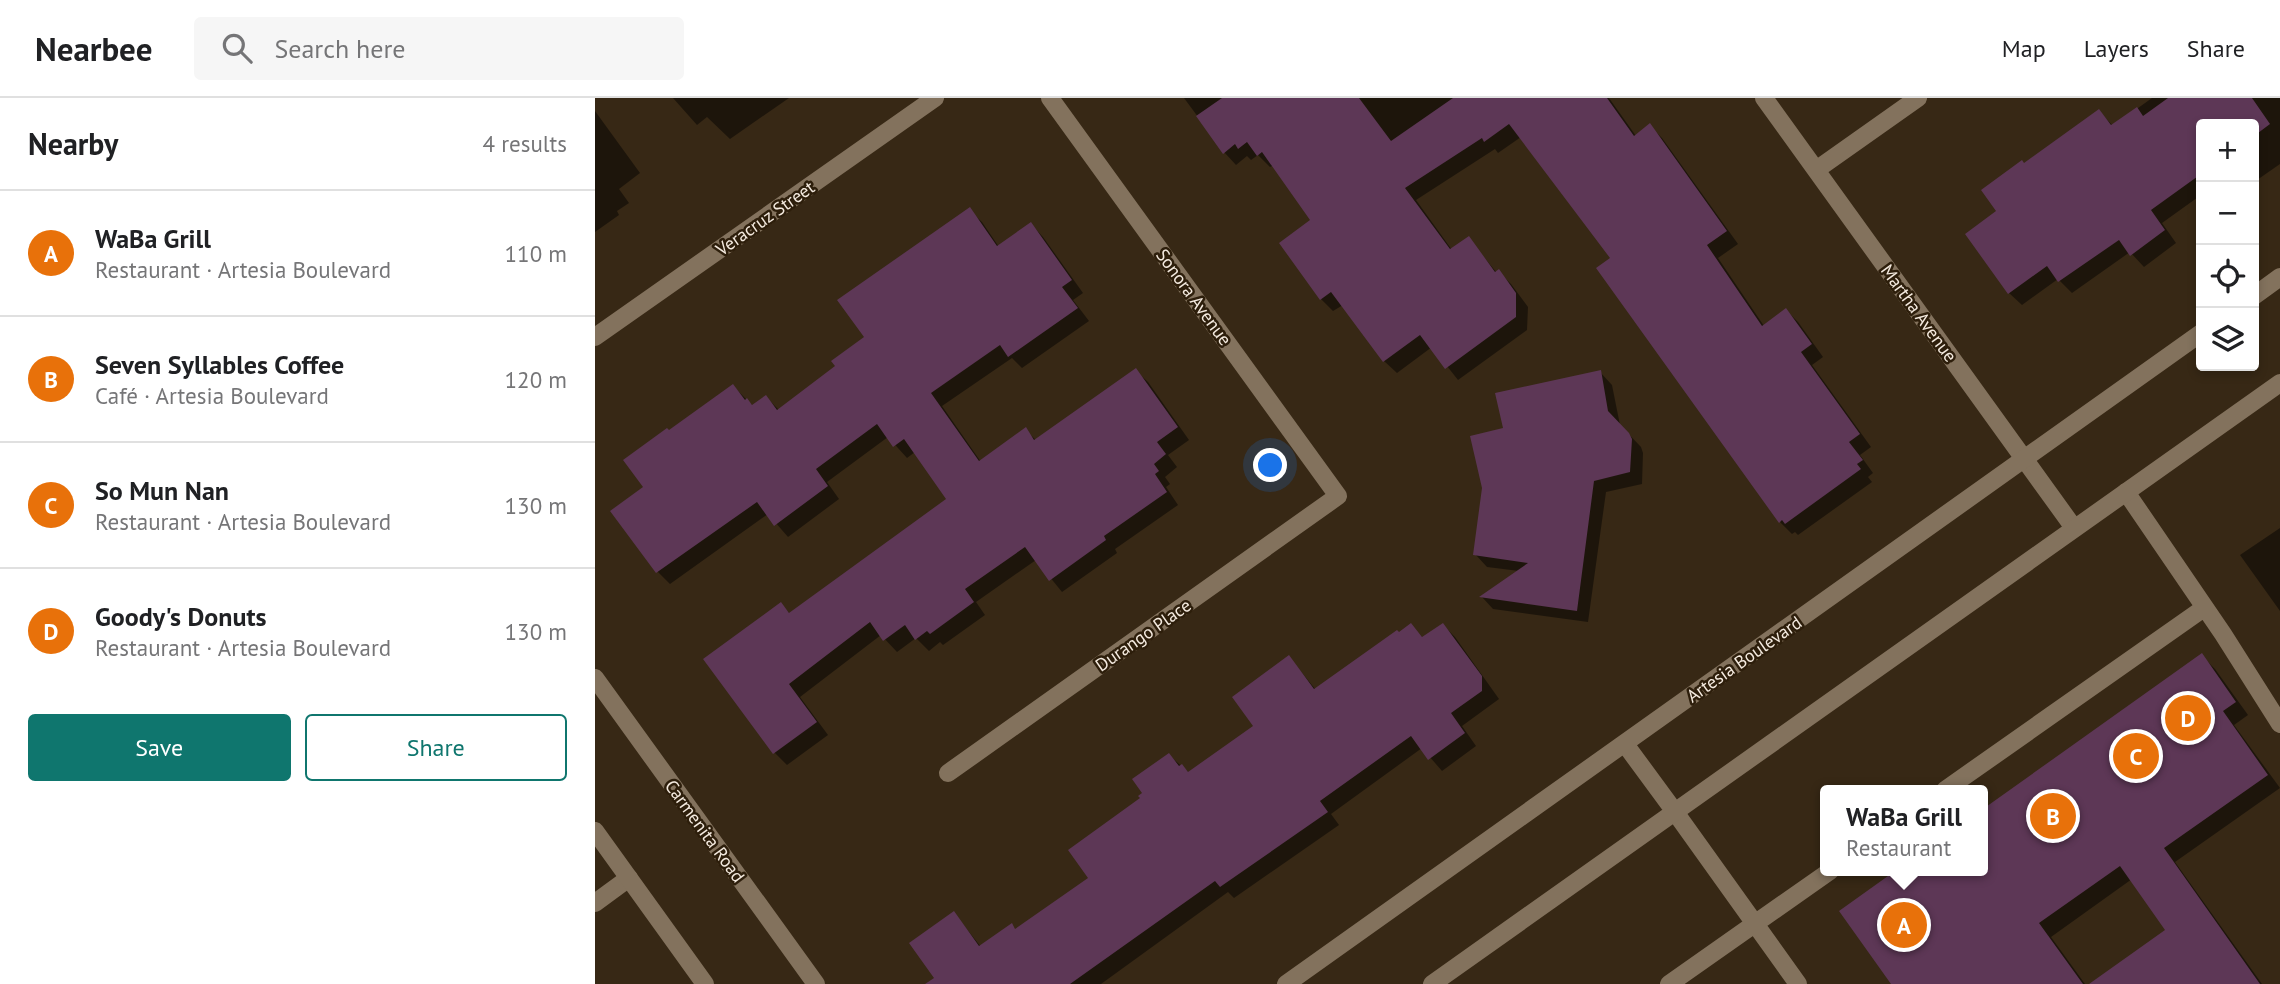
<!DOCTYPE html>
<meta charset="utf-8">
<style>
:root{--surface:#fff;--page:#f6f6f6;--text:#202124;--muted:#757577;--line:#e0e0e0;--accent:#0f766e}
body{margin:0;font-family:"PT Sans",sans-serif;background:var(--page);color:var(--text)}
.controls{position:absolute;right:21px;top:21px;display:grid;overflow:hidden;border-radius:7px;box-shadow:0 4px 10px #0003}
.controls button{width:63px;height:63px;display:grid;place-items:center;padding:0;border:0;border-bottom:2px solid var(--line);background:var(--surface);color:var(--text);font:35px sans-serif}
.you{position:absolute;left:676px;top:368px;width:24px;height:24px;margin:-18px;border:5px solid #fff;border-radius:50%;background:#1a73e8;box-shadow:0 0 0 10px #1a73e833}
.badge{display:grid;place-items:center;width:46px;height:46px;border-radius:50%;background:var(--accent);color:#fff;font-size:23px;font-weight:700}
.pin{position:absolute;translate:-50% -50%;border:4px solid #fff;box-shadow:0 2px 7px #0006}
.popup{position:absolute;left:1225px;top:687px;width:168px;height:91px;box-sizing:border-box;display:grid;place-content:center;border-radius:7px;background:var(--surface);filter:drop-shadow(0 2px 5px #0005);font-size:23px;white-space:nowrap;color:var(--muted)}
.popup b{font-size:26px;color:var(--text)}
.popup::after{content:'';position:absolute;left:50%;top:100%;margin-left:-14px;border:14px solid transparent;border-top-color:var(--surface)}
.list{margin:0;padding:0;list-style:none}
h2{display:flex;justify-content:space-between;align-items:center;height:91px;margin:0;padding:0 28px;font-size:30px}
h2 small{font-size:23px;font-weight:400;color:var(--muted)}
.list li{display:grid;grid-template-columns:46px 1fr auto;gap:21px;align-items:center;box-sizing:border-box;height:126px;padding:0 28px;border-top:2px solid var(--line)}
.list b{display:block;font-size:26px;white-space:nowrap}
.list p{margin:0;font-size:23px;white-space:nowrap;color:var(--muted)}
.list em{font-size:23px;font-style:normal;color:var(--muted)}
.actions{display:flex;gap:14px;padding:21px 28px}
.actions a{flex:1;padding:16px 0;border:2px solid var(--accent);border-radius:7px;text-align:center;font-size:24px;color:var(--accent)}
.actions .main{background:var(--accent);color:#fff}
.icon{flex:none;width:38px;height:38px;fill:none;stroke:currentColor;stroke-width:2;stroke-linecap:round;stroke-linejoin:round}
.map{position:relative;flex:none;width:1685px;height:886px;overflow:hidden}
header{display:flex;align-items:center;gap:42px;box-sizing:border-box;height:98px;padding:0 35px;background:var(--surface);border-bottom:2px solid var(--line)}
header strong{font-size:33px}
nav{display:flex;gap:38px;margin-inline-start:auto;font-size:24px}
.search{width:490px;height:63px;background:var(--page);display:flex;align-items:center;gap:18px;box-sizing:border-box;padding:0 24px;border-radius:7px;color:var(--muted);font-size:26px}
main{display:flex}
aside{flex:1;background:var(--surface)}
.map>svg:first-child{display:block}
.shadow{fill:#0007}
.building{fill:#5d3756}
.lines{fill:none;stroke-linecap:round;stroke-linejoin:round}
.lane{stroke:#83725d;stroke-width:18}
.street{stroke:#83725d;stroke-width:18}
.secondary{stroke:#83725d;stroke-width:18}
.labels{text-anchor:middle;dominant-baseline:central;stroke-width:5;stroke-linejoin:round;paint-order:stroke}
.street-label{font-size:18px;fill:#f4eadf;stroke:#2d1e0b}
</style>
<header>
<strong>Nearbee</strong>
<div class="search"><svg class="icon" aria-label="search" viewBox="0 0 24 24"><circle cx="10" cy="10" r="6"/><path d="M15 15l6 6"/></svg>Search here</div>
<nav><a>Map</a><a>Layers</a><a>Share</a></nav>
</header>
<main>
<aside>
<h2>Nearby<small>4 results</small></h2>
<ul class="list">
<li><span class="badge" style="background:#e8710a">A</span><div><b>WaBa Grill</b><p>Restaurant · Artesia Boulevard</p></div><em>110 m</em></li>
<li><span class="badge" style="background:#e8710a">B</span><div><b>Seven Syllables Coffee</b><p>Café · Artesia Boulevard</p></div><em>120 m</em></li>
<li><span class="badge" style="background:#e8710a">C</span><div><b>So Mun Nan</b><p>Restaurant · Artesia Boulevard</p></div><em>130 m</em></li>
<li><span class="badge" style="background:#e8710a">D</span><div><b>Goody's Donuts</b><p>Restaurant · Artesia Boulevard</p></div><em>130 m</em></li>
</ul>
<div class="actions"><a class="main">Save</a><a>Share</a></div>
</aside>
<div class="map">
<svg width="1685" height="886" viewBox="0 0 1685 886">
<rect width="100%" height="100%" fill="#372815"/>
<path class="shadow" d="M 78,0 L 194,0 L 135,41 L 112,19 L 102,27 Z
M 589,0 L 1014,0 L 1041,38 L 1055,28 L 1067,40 L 1143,146 L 1123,160 L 1169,228 L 1191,212 L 1203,224 L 1228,259 L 1217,267 L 1276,349 L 1265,357 L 1278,375 L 1273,379 L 1277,384 L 1203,437 L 1200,434 L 1197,436 L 1185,424 L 1003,170 L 1018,160 L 926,39 L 903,55 L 900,51 L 821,102 L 857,152 L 874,141 L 902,175 L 904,174 L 916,186 L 933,209 L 932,232 L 863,282 L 837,249 L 802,275 L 789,263 L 748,207 L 738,213 L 726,201 L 718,123 L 679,67 L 675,69 L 663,57 L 656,62 L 652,58 L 641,67 L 629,54 Z
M 1557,0 L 1685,0 L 1685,66 L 1662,82 L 1659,78 L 1659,26 L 1606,26 L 1606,97 L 1567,125 L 1581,145 L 1549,169 L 1535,154 L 1477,195 L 1463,181 L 1427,207 L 1414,195 L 1404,113 L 1430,67 L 1504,13 L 1518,28 Z
M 0,13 L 45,75 L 24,91 L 34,105 L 22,113 L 24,117 L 0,134 Z
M 374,112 L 387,124 L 404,149 L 436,126 L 448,139 L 488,195 L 478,202 L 494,223 L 427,270 L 417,260 L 347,308 L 386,364 L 430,332 L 441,342 L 540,272 L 553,284 L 594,342 L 573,357 L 582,369 L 570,379 L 575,386 L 571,389 L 583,407 L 520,451 L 522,455 L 467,494 L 441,462 L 381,504 L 390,517 L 348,547 L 345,544 L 334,553 L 321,540 L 302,554 L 286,537 L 205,599 L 233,637 L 192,667 L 180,655 L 111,561 L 186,506 L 195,516 L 353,401 L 320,354 L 312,360 L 293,339 L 232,384 L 244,401 L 193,439 L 173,416 L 75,486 L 63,474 L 17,414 L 50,390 L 74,334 L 138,288 L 158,308 L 171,299 L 184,312 L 243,269 L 271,240 Z
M 1005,274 L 1017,287 L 1025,327 L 1046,349 L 1048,355 L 1047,386 L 1011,394 L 993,524 L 898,511 L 887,499 L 924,473 L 892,469 L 880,456 L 910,332 Z
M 1685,430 L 1685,513 L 1645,457 Z
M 848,527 L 860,539 L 904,601 L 867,628 L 881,648 L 847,673 L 827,650 L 736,716 L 744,727 L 639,800 L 633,794 L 506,886 L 345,886 L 316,846 L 359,815 L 386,849 L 421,832 L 495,780 L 574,657 L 594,675 L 661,629 L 694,559 L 721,592 L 816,528 L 828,540 Z
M 1607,558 L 1620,571 L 1653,617 L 1639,627 L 1685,690 L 1580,764 L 1667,886 L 1497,886 L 1572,832 L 1537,781 L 1456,839 L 1490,886 L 1298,886 L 1246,813 L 1303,773 L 1388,773 L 1388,713 Z"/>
<path class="building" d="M 627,0 L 764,0 L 796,43 L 858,0 L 1012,0 L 1039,38 L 1055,25 L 1132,133 L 1112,147 L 1167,228 L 1191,210 L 1217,246 L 1206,254 L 1265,336 L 1254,344 L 1268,362 L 1262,366 L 1266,371 L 1190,426 L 1187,422 L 1184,425 L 1001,170 L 1015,160 L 914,26 L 889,44 L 887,40 L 810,90 L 855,151 L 874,138 L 900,174 L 904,171 L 921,195 L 921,219 L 850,271 L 825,237 L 788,264 L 736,194 L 725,202 L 684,145 L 715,122 L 667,54 L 662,58 L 652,44 L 643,51 L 640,46 L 628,56 L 601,18 Z
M 1573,0 L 1657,0 L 1675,26 L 1659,38 L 1659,26 L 1606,26 L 1606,76 L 1556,112 L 1570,132 L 1535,158 L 1524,142 L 1463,184 L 1452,168 L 1413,196 L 1370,136 L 1401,113 L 1386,92 L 1427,62 L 1429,65 L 1504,11 L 1516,27 L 1542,9 L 1548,18 Z
M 375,109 L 402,148 L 436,124 L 477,182 L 467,189 L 483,210 L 413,259 L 405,247 L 336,295 L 384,363 L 431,329 L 439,342 L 541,270 L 583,329 L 562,344 L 571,356 L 559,366 L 564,373 L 560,376 L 572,394 L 509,438 L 511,442 L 454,483 L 430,449 L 370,491 L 379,504 L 335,536 L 332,533 L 320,542 L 310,527 L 288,543 L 275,524 L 194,586 L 222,624 L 178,656 L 108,561 L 186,504 L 194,515 L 351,401 L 309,341 L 298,349 L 282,326 L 221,371 L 233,388 L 179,428 L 162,404 L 61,475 L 15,413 L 48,389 L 28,362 L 72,330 L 74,332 L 138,286 L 150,302 L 152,300 L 157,307 L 171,297 L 182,312 L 240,268 L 236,263 L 269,239 L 242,202 Z
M 1006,272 L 1013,313 L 1034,335 L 1037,341 L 1035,374 L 999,383 L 982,513 L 884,499 L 933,465 L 878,457 L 887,390 L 875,338 L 908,330 L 900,295 Z
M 816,525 L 827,539 L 848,525 L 887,578 L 887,593 L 856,615 L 870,635 L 833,662 L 816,638 L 725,703 L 733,714 L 625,789 L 620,783 L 475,886 L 330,886 L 339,880 L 314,845 L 359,813 L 384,848 L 417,825 L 420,831 L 493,780 L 473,752 L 545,700 L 543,698 L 547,695 L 537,681 L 574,655 L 584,668 L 587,666 L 593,674 L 658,628 L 637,599 L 694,557 L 719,591 L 802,532 L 804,534 Z
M 1607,555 L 1641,604 L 1628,613 L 1673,677 L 1569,750 L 1665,886 L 1494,886 L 1570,832 L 1525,768 L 1444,825 L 1488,886 L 1296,886 L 1244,813 L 1300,773 L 1388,773 L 1388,711 Z"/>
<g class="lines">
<path class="lane" d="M 1531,394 L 1628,536 L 1685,626
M 1350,692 L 1609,510
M 1080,714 L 1203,886
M 0,805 L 34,780
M 1074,886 L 1235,773"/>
<path class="street" d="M 1169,0 L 1479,430
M 1221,72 L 1323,0
M 0,239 L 340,0
M 353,675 L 743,398 L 455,0"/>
<path class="secondary" d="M 1659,198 L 1685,179
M 0,580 L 221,886
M 1030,646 L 1080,714
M 0,733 L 110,886
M 691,886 L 1606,235
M 837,886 L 1685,285"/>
</g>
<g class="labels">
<g class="street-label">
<text transform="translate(170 120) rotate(-35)">Veracruz Street</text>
<text transform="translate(599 199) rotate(54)">Sonora Avenue</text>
<text transform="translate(1324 215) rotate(54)">Martha Avenue</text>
<text transform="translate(548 537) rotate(-35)">Durango Place</text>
<text transform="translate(1149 561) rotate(-35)">Artesia Boulevard</text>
<text transform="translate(110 733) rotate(54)">Carmenita Road</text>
</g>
</g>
</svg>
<div class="controls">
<button>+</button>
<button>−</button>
<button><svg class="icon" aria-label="locate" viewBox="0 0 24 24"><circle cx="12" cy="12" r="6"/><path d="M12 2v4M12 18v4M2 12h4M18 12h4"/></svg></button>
<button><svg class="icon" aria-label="layers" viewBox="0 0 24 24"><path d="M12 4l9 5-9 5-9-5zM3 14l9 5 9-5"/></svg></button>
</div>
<div class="you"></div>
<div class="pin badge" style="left:1309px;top:827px;background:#e8710a">A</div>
<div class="popup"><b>WaBa Grill</b>Restaurant</div>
<div class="pin badge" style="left:1458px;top:718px;background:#e8710a">B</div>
<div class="pin badge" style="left:1541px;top:658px;background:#e8710a">C</div>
<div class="pin badge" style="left:1593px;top:620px;background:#e8710a">D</div>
</div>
</main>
